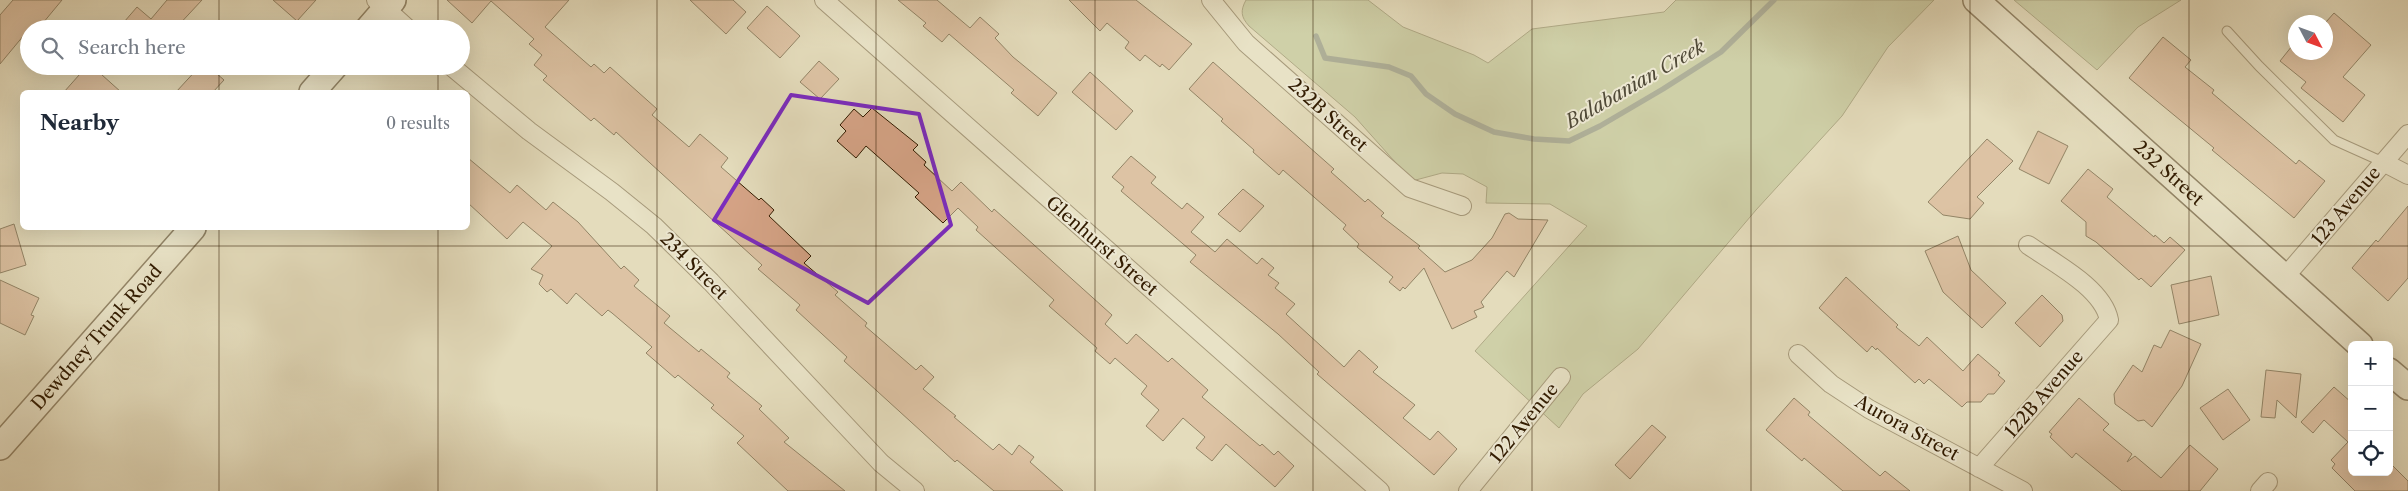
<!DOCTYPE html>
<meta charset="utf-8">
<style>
:root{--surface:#fff;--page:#f6f6f7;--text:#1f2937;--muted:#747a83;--line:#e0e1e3}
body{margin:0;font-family:"Libre Caslon Text",serif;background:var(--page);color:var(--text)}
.controls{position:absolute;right:15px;bottom:15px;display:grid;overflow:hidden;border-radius:8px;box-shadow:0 5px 20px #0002}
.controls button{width:45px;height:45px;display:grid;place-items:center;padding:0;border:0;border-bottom:1px solid var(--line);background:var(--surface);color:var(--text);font:25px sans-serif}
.compass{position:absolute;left:2288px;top:15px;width:45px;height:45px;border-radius:50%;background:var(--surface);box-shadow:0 5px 20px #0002;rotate:131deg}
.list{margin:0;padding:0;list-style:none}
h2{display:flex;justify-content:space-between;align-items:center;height:65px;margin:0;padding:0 20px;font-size:21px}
h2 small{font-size:16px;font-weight:400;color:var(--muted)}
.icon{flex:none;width:28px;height:28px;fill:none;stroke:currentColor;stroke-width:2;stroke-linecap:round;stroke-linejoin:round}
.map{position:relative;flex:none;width:2408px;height:491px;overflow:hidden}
.search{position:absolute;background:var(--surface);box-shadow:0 5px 20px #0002;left:20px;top:20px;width:450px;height:55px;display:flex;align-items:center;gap:12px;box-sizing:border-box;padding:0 18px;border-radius:28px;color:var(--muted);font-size:19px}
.panel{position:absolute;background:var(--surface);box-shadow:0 5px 20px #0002;left:20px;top:90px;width:450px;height:140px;border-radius:8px}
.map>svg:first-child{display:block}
.green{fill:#b5c090;stroke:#736e48}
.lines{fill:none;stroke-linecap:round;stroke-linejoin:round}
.stream{stroke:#6f7a70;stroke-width:5.5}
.building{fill:#d6a487;stroke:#311b00}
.lane-casing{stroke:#5e4b2f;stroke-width:11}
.street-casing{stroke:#5e4b2f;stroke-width:20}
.secondary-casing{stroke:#311b00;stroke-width:28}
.lane{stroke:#ede8d3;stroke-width:9}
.street{stroke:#ede8d3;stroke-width:18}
.secondary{stroke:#ede8d3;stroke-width:25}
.marked{fill:none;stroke:#7b2cbf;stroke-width:4;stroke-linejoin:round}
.grid{fill:none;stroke:#311b00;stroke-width:1;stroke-opacity:0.55}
.labels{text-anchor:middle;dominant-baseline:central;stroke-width:4;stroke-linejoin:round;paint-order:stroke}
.street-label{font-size:18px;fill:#311b00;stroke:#ede8d3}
.water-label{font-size:19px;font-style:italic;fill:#504a38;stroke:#ede8d3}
</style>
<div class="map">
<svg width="2408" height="491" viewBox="0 0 2408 491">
<rect width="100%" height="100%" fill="#e4dcbc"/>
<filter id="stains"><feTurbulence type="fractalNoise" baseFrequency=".004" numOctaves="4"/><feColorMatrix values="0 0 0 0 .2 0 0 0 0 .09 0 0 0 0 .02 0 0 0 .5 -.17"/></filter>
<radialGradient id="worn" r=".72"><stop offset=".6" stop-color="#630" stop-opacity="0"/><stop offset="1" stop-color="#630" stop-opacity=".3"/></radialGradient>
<path class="green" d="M 1246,0 L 1368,0 L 1403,27 L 1474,55 L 1488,63 L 1532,29 L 1664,12 L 1676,0 L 1934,0 L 1888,47 L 1842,116 L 1756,210 L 1638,349 L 1583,394 L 1559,428 L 1475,351 L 1587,226 L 1550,204 L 1486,203 L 1487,187 L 1463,174 L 1442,173 L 1412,181 L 1355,117 L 1249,26 C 1241,17 1240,11 1246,0 Z
M 2014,0 L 2181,0 L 2138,27 L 2097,70 Z"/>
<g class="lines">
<path class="stream" d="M 1316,36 L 1325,58 L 1389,67 L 1411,76 L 1426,94 L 1455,114 L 1494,132 L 1534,139 L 1569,141 L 1600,126 L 1663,89 L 1721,52 L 1774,0"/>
</g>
<path class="building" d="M 13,0 L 62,0 L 38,29 L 29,29 L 0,64 L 0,15 Z
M 167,0 L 202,0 L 175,29 L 118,29 L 137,7 L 151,19 Z
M 273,0 L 316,0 L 297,21 Z
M 447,0 L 569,0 L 545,27 L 591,67 L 594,64 L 604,73 L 610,67 L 657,109 L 652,115 L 689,147 L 700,134 L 728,158 L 721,167 L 759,200 L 761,198 L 774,210 L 769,216 L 811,256 L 804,263 L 838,292 L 835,295 L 867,323 L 865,326 L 916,370 L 921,365 L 934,377 L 923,389 L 956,416 L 954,417 L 993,450 L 999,444 L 1012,455 L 1019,445 L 1034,457 L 1030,462 L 1063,491 L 994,491 L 957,460 L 955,462 L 844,361 L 847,357 L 796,310 L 800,305 L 758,269 L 762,265 L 616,132 L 614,135 L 594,118 L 591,121 L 543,80 L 547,76 L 534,65 L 542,55 L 529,44 L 534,39 L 491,1 L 472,23 Z
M 690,0 L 733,0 L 746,12 L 726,34 Z
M 898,0 L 937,0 L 970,28 L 980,17 L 999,34 L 995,38 L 1013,57 L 1057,93 L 1038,116 L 1011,93 L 1014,90 L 949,34 L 942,42 L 923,26 L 926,23 Z
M 1069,0 L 1136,0 L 1192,44 L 1169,70 L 1162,64 L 1160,67 L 1145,55 L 1140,61 L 1125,48 L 1129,42 L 1107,23 L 1100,31 Z
M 767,6 L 800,36 L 780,58 L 747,28 Z
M 2334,13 L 2371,45 L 2343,77 L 2365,95 L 2343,122 L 2301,88 L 2306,82 L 2280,61 L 2292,46 L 2296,52 L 2326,52 L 2326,22 Z
M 2163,37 L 2191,60 L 2185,67 L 2214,90 L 2212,93 L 2296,164 L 2299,160 L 2325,181 L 2294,218 L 2212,150 L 2214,148 L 2129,78 Z
M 819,61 L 839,79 L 820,99 L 800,82 Z
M 1213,62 L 1334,169 L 1331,172 L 1365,202 L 1368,199 L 1384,213 L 1381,216 L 1420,246 L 1418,248 L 1445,272 L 1472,260 L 1492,238 L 1505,214 L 1509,213 L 1518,219 L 1548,220 L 1514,277 L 1507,271 L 1481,302 L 1484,307 L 1474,311 L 1477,317 L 1452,329 L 1424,268 L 1405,289 L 1403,287 L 1400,291 L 1389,282 L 1393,277 L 1357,247 L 1359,244 L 1343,229 L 1346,225 L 1283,170 L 1279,175 L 1253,152 L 1254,150 L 1221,121 L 1223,119 L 1189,89 Z
M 87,66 L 92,66 L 121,92 L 64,92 Z
M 200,66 L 208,66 L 224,80 L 213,92 L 176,92 Z
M 1090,72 L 1133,111 L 1116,130 L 1072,92 Z
M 872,108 L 918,145 L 913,150 L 926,162 L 924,165 L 952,191 L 961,182 L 992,212 L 994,209 L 1112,315 L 1105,324 L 1127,344 L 1136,334 L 1168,362 L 1172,358 L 1208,390 L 1202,397 L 1260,446 L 1262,444 L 1274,455 L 1278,451 L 1294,466 L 1275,487 L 1226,444 L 1212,461 L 1196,448 L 1205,437 L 1183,418 L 1163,441 L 1146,426 L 1159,410 L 1141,394 L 1147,386 L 1115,358 L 1110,364 L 1095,351 L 1097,348 L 1049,306 L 1054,300 L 976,230 L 978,227 L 958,208 L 943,223 L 915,197 L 919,193 L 866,146 L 856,158 L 837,141 L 846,131 L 840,125 L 854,109 L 863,117 Z
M 2038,131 L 2068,146 L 2049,184 L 2019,169 Z
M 1987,139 L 2013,161 L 1977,197 L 1984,203 L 1970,219 L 1943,215 L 1928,202 Z
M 1131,156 L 1156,177 L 1151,183 L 1182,209 L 1187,203 L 1204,217 L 1191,232 L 1215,252 L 1227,239 L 1257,264 L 1262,258 L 1274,268 L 1268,275 L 1279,283 L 1275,288 L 1295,304 L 1286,314 L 1344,367 L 1359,350 L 1378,367 L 1373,372 L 1415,405 L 1403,418 L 1430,440 L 1438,431 L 1457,449 L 1434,475 L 1317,374 L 1319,372 L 1278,334 L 1190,262 L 1196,255 L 1121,191 L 1124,187 L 1112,177 Z
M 468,158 L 510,193 L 517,185 L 546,210 L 553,202 L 578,222 L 621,269 L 624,266 L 639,280 L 634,286 L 670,316 L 664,323 L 699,352 L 701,349 L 730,373 L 727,377 L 762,406 L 759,409 L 789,438 L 784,442 L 845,491 L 788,491 L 737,443 L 744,436 L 711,408 L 714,405 L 678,375 L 675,378 L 646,353 L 652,347 L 612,313 L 608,310 L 602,316 L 576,293 L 567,304 L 551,289 L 547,292 L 539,284 L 543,275 L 531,269 L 552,246 L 523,222 L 507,239 L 468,203 Z
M 2088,169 L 2113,189 L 2107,197 L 2154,237 L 2155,235 L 2164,243 L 2170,237 L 2185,250 L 2151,287 L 2141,278 L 2139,280 L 2096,242 L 2086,236 L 2086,222 L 2061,201 Z
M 1243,189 L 1264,206 L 1240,232 L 1218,214 Z
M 2408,206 L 2408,278 L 2388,301 L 2352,268 L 2376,240 L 2378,242 Z
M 14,224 L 26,265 L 0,273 L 0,229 Z
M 1958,236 L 1971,270 L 2006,303 L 1982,328 L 1943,292 L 1925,251 Z
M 2211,276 L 2219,315 L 2179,324 L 2171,285 Z
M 1846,277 L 1898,325 L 1896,327 L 1919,346 L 1927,337 L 1963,371 L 1978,354 L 2000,373 L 1998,375 L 2005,381 L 1994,394 L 1988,394 L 1981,402 L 1967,402 L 1962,407 L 1929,379 L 1924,384 L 1919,379 L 1915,383 L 1877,348 L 1876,350 L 1872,346 L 1867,352 L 1819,308 Z
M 0,280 L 39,298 L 31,315 L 34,316 L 25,335 L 0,323 Z
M 2042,295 L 2062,315 L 2063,321 L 2040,347 L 2015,323 Z
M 2170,330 L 2201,344 L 2182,386 L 2152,427 L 2144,420 L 2138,421 L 2115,404 L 2114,394 L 2133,365 L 2142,372 L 2154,345 L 2161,348 Z
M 2266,370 L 2301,374 L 2296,418 L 2277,400 L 2275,418 L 2261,417 Z
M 2334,387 L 2352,403 L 2352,472 L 2389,472 L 2393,466 L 2408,481 L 2408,491 L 2355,491 L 2332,468 L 2335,464 L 2331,460 L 2348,442 L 2324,420 L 2313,433 L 2301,422 Z
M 2228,389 L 2250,420 L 2223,440 L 2200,408 Z
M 1794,398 L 1810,412 L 1808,415 L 1880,476 L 1885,471 L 1910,491 L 1843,491 L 1804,458 L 1802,461 L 1766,430 Z
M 2079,398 L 2109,424 L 2103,430 L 2132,454 L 2127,462 L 2135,456 L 2161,478 L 2190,445 L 2218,469 L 2200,491 L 2122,491 L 2076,453 L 2072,458 L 2050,437 L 2052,434 L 2049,432 Z
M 1652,425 L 1666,437 L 1630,479 L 1615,465 Z"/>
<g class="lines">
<g class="lane-casing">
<path id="lane" d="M 2227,31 L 2259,66 L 2334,140 L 2383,162"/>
</g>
<g class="street-casing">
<path id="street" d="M 376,0 L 408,29
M 824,0 L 1380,491
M 1211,0 L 1246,43 L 1410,188 L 1462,206
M 451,66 L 529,131 L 612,192 L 654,226 L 711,282 L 881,463 L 915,491
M 2383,162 L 2408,175
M 2284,278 L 2408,134
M 1798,354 L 1831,384 L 1869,409 L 2023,491
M 1979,468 L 2109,320 C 2103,288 2054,263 2028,245
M 1468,491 L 1561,377
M 2260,491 L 2268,482"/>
</g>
<g class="secondary-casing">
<g id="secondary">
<path id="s1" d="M 1976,0 L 2360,345"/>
<path d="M 368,29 L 393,0"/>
<path d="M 312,92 L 335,66"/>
<path d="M 2389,371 L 2408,387"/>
<path id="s2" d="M 0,447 L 193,228"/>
</g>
</g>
<use href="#lane" class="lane"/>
<use href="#street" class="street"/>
<use href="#secondary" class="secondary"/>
</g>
<path d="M0 0H2408V491H0ZM 791,95 L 919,114 L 951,225 L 868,303 L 714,220 Z" fill="#e4dcbc" fill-opacity=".55" fill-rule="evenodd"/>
<path class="marked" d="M 791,95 L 919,114 L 951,225 L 868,303 L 714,220 Z"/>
<path class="grid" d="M 219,0 L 219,29M 438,0 L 438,29M 657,0 L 657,491M 876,0 L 876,491M 1095,0 L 1095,491M 1313,0 L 1313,491M 1532,0 L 1532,491M 1751,0 L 1751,491M 1970,0 L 1970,491M 2189,0 L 2189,491M 219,66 L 219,92M 438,66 L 438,92M 219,228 L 219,491M 438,228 L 438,491M 0,246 L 2408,246"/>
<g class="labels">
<g class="street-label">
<text transform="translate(1328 115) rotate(42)">232B Street</text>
<text stroke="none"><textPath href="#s1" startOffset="259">232 Street</textPath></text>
<text transform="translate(2346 206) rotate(-50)">123 Avenue</text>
<text transform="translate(1102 246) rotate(41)">Glenhurst Street</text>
<text transform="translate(694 266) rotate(45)">234 Street</text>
<text stroke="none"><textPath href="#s2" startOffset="146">Dewdney Trunk Road</textPath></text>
<text transform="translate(2044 394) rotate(-49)">122B Avenue</text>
<text transform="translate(1524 423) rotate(-51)">122 Avenue</text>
<text transform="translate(1907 428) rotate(29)">Aurora Street</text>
</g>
<g class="water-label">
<text transform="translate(1635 84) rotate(-30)">Balabanian Creek</text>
</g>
</g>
<rect width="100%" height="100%" filter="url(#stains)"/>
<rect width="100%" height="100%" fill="url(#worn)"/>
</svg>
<div class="controls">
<button>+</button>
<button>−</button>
<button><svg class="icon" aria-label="locate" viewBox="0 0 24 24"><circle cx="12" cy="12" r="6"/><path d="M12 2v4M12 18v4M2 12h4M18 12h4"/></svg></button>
</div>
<svg class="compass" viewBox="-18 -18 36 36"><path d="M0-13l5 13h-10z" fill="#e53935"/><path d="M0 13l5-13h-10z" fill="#747a83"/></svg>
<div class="search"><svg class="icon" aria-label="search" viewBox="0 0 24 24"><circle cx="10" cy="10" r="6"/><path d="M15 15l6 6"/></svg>Search here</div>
<section class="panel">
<h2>Nearby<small>0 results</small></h2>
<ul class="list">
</ul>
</section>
</div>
